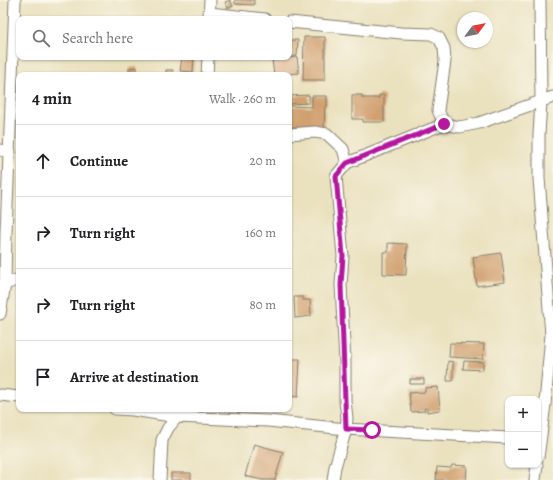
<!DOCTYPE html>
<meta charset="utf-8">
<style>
:root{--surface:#fff;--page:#f2f2f2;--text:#202124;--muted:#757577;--line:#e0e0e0}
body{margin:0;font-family:Alegreya,serif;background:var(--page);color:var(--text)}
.controls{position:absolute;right:12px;bottom:12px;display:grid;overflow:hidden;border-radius:8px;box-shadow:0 1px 3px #0004}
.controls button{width:36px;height:36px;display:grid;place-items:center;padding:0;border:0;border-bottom:1px solid var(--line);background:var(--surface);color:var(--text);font:20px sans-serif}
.compass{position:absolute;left:457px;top:12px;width:36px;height:36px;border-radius:50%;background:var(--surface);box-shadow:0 1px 3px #0004;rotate:58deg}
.stop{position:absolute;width:12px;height:12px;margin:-9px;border:3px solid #b5179e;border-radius:50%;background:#fff}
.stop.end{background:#b5179e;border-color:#fff;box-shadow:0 1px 4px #0008}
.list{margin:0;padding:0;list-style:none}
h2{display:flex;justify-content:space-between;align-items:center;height:52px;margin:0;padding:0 16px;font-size:17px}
h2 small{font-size:13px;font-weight:400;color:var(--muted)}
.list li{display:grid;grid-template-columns:26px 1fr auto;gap:12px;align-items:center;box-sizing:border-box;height:72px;padding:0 16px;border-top:1px solid var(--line)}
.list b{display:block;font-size:15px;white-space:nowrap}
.list em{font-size:13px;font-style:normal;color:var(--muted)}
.icon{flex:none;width:22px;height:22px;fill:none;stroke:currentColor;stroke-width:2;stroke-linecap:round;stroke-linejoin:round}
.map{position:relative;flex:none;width:553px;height:480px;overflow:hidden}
.search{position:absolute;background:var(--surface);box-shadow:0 1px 3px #0004;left:16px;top:16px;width:276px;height:44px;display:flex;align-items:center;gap:10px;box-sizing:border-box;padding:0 14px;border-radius:8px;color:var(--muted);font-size:15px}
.panel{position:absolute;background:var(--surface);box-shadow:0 1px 3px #0004;left:16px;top:72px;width:276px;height:340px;border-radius:8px}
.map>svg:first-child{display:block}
.building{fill:#d1a06f}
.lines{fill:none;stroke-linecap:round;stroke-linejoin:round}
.street-casing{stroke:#837e6d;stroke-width:13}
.street{stroke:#fff;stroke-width:11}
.route{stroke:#b5179e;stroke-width:5}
</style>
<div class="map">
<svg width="553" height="480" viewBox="0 0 553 480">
<rect width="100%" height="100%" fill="#fbf7ec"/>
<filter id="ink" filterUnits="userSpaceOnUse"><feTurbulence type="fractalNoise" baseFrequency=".025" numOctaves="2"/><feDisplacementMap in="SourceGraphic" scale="8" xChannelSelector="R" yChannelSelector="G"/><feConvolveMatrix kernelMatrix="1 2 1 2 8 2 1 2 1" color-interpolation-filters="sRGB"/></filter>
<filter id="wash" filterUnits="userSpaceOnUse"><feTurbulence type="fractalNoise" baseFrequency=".012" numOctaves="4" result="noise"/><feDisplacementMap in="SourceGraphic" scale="16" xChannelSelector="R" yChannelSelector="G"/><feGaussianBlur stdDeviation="0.9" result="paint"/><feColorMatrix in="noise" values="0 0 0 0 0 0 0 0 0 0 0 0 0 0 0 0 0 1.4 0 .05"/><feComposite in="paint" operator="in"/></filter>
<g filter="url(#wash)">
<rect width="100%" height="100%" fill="#eae1be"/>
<g id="blocks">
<path class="building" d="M 230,0 L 233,6 L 228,8 L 225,2 Z
M 235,0 L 254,0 L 254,5 L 235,4 Z
M 304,37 L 325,37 L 325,80 L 303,80 Z
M 289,40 L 298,40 L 297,56 L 289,56 Z
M 182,57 L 194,57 L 193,72 L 180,71 Z
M 297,57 L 299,73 L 274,75 L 272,60 Z
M 137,67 L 137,75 L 129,75 L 129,68 Z
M 166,70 L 173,70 L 173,75 L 166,75 Z
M 309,95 L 309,103 L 289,104 L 289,96 Z
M 352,95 L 362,95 L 362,98 L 379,98 L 379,95 L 384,95 L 384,122 L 363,122 L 363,119 L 352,119 Z
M 312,96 L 327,96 L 327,106 L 325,106 L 324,128 L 289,127 L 289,106 L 312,107 Z
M 388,243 L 407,244 L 406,275 L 383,274 L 383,252 L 388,252 Z
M 501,253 L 505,282 L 477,286 L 473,257 Z
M 294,297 L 303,297 L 303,300 L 310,300 L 311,316 L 295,318 Z
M 450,343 L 484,344 L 483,359 L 449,357 Z
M 289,359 L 300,359 L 298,397 L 289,396 Z
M 448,361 L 453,362 L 453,381 L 447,381 Z
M 464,361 L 483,362 L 483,370 L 463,369 Z
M 410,379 L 424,379 L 424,384 L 410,384 Z
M 438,387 L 440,410 L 427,412 L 427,408 L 424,408 L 425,411 L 411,412 L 409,393 L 425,392 L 425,388 Z
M 254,444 L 283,452 L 275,480 L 262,480 L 245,476 Z
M 452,465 L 467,466 L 466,480 L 436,480 L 437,467 L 451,468 Z
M 171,473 L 191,473 L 191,480 L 171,480 Z"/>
</g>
</g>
<g filter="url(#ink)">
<use href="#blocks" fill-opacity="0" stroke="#837e6d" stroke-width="1"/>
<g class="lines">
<g class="street-casing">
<path id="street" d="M 209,13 L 265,19
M 209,19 L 210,0
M 289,22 L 401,33 L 431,34 L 439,38 L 444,48 L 445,61 L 438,110 L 444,124
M 207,75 L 208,57
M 289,134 L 315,132 L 327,134 L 343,149 L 347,163 L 444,124 L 460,127 L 479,123 L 553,97
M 0,150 L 10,152
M 0,286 L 19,279
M 0,314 L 5,284 L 6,233 L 15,0
M 0,395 L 19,397
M 115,409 L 133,410 L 177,417 L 268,421 L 346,429 L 508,438
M 538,458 L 545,404 L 551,335 L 539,178 L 539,135 L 541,101 L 540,0
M 160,480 L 162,440 L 168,428 L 177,417
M 333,480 L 335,467 L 346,429 L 347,418 L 345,401 L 345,362 L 341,285 L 343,256 L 336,176 L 347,163
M 535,480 L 537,465"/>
</g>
<use href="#street" class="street"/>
</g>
</g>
<g class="lines" filter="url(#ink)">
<path class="route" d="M 372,430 L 346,429 L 341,285 L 343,256 L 336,176 L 347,163 L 444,124"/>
</g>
</svg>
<div class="controls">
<button>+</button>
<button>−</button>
</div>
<svg class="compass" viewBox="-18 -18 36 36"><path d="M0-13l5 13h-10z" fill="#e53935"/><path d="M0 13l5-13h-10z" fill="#757577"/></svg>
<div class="stop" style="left:372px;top:430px"></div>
<div class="stop end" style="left:444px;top:124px"></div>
<div class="search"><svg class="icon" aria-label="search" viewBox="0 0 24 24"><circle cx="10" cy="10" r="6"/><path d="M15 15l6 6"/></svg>Search here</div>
<section class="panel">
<h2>4 min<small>Walk · 260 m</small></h2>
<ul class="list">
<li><svg class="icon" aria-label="ahead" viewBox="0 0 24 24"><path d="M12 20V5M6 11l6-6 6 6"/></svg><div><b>Continue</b></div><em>20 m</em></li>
<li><svg class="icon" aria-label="right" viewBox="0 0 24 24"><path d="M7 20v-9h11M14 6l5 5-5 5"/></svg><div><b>Turn right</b></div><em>160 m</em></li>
<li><svg class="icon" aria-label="right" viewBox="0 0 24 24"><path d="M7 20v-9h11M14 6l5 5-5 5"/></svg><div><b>Turn right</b></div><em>80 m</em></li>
<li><svg class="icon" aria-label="arrive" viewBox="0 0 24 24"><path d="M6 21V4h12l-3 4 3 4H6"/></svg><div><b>Arrive at destination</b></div></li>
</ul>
</section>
</div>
